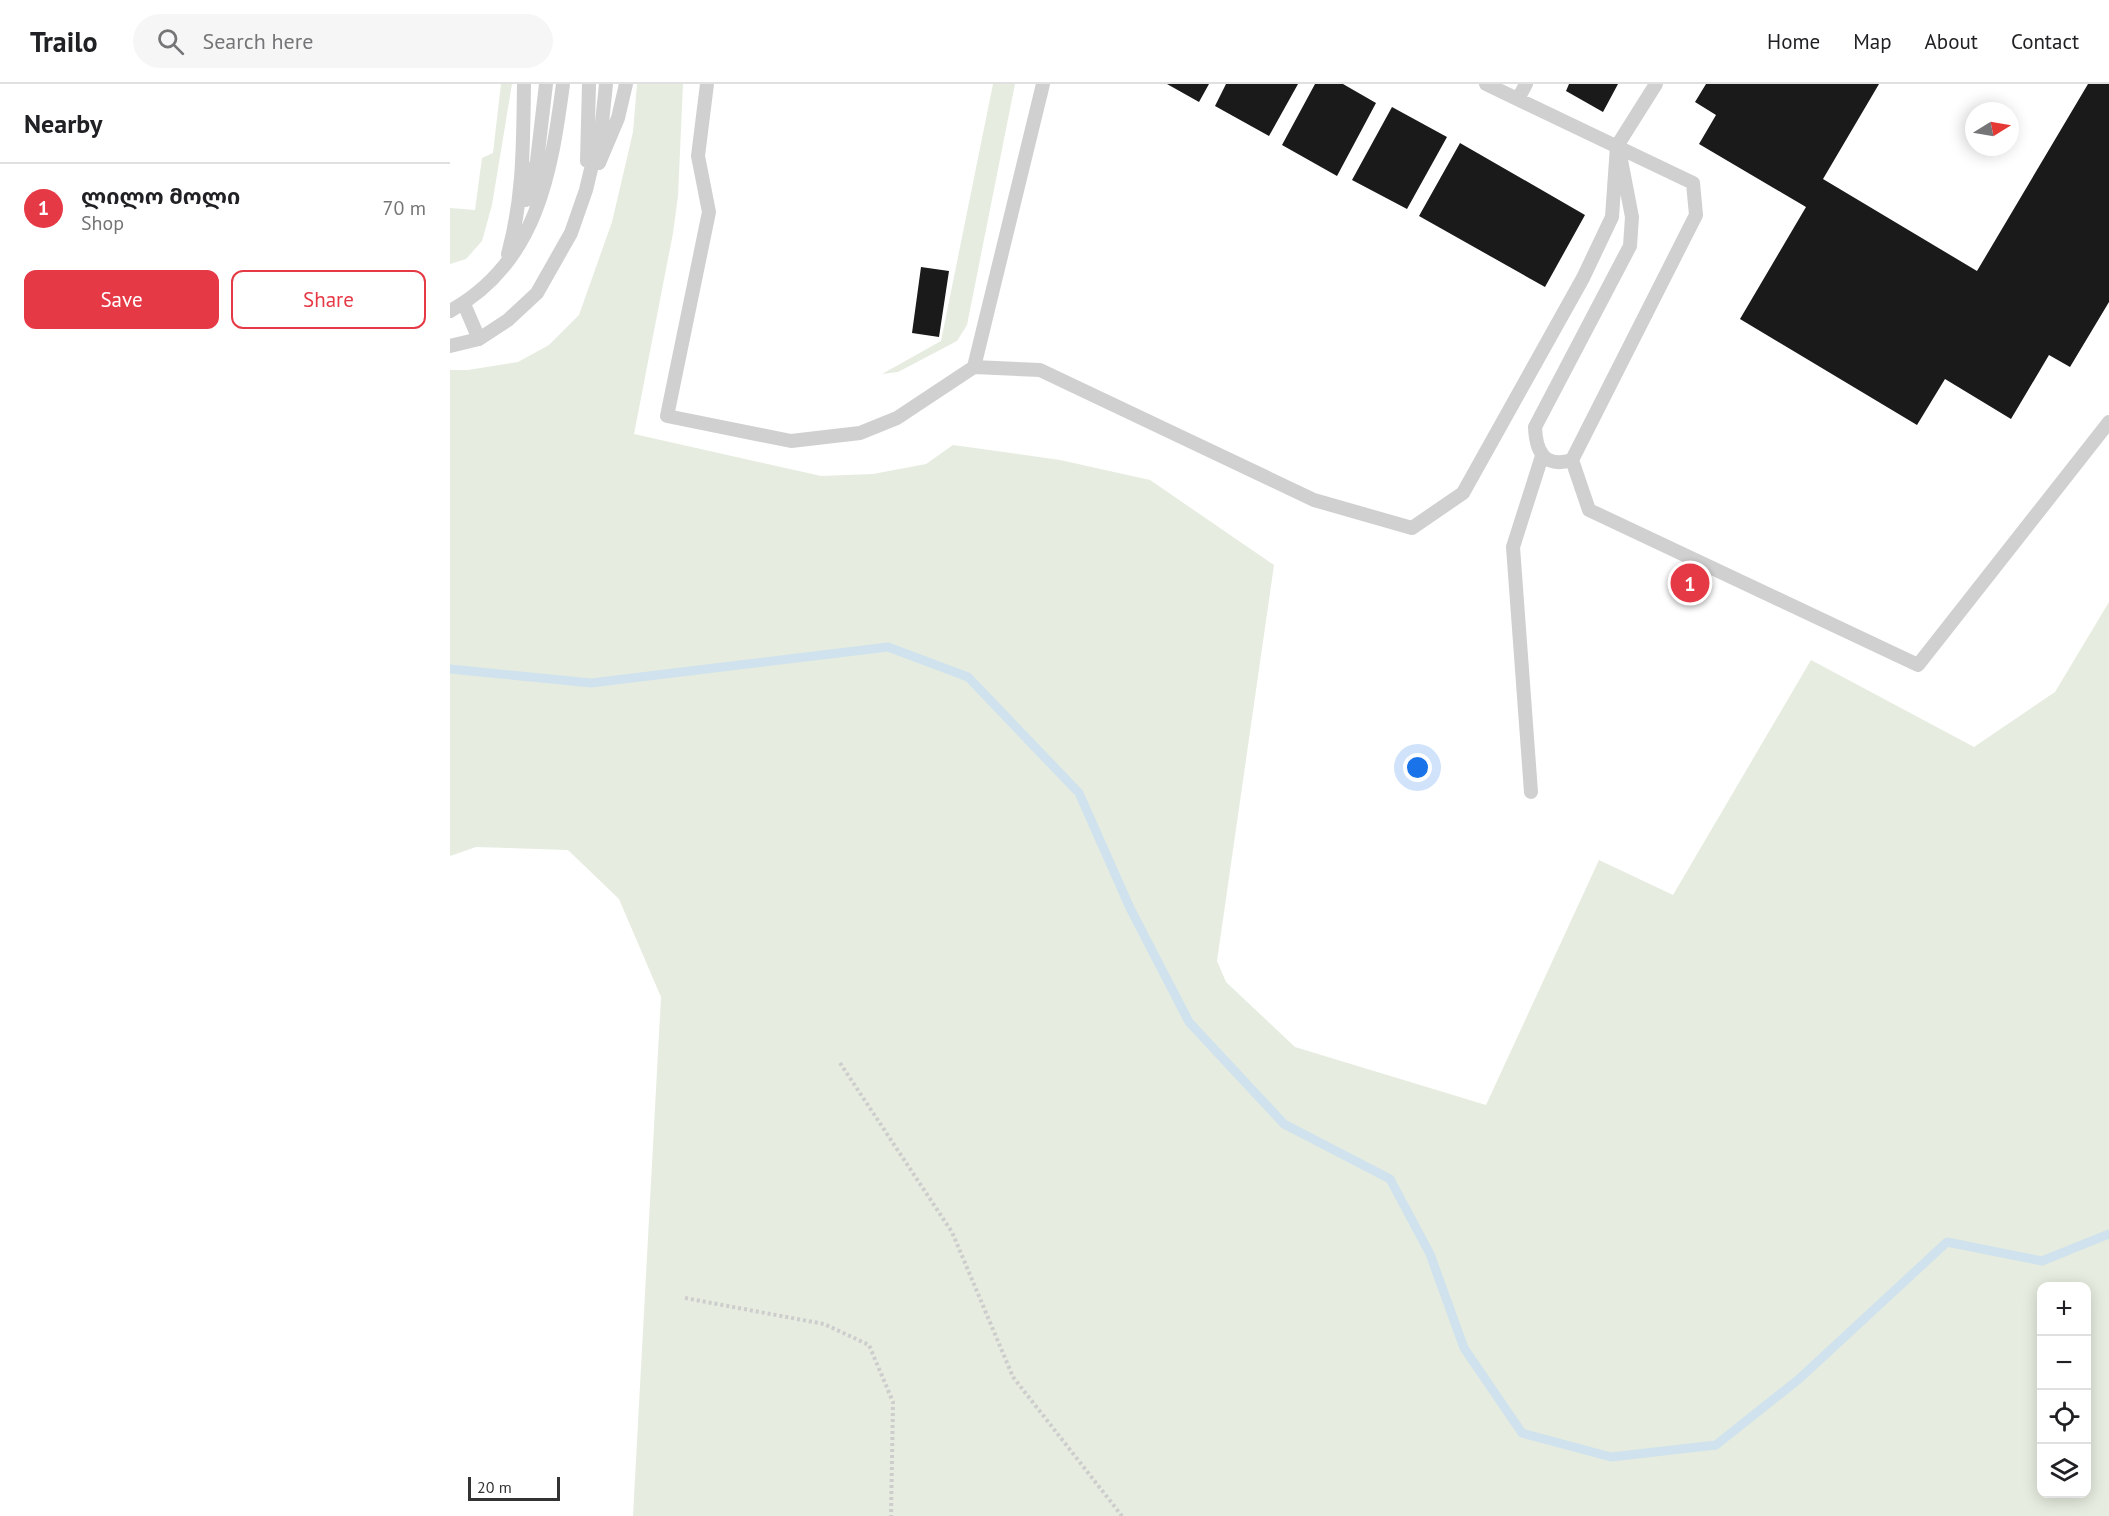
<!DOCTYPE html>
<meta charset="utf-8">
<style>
:root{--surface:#fff;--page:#f6f6f6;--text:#202124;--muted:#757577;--line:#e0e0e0;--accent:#e63946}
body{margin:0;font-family:"PT Sans","Noto Sans Georgian",sans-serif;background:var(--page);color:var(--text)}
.controls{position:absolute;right:18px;bottom:18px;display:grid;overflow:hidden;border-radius:12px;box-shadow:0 3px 15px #0003}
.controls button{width:54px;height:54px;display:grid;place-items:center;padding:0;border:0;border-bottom:2px solid var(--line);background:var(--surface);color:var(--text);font:30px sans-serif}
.compass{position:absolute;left:1515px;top:18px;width:54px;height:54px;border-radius:50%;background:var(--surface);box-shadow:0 3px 15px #0003;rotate:79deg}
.scale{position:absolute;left:18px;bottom:15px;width:92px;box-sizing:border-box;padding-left:6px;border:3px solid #333;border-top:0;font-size:16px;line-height:21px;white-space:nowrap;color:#333;-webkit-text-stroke:4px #fff;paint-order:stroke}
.you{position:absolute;left:968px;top:684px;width:21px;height:21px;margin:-15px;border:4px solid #fff;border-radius:50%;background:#1a73e8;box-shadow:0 0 0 9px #1a73e833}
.badge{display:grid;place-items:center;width:39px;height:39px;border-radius:50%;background:var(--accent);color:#fff;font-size:20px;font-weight:700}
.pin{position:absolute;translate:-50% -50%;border:3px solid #fff;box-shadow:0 2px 6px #0006}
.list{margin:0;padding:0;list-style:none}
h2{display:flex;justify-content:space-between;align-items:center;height:78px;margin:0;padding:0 24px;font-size:26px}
h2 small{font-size:20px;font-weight:400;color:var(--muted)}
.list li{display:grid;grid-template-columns:39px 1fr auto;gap:18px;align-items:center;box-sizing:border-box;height:90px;padding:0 24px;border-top:2px solid var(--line)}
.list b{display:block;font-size:22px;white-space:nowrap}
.list p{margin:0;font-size:20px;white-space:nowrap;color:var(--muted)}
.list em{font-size:20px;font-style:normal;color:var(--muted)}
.actions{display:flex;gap:12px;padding:18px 24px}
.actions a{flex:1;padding:14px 0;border:2px solid var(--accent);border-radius:12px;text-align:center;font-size:21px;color:var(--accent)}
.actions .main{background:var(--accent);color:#fff}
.icon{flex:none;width:33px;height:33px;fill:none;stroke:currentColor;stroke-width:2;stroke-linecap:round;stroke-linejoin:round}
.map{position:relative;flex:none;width:1659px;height:1432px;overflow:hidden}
header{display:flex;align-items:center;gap:36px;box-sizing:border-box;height:84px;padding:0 30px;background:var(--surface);border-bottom:2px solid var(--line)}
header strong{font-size:28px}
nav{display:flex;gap:33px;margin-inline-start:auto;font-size:21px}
.search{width:420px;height:54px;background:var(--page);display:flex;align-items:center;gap:15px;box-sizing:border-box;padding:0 21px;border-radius:33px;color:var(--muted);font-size:22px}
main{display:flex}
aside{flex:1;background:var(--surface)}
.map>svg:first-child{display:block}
.green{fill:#e6ecdf;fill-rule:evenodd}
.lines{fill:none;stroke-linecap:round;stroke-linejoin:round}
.stream{stroke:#cfe2ee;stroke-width:9}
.building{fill:#1a1a1a}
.path{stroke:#cdcdcd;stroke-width:4;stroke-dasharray:3 3;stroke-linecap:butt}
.service{stroke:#d0d0d0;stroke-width:14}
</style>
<header>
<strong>Trailo</strong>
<div class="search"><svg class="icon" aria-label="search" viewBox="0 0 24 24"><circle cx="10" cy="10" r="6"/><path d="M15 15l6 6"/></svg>Search here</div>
<nav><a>Home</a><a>Map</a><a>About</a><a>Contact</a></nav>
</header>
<main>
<aside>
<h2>Nearby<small></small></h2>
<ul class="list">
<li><span class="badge">1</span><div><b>ლილო მოლი</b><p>Shop</p></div><em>70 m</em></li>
</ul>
<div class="actions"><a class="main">Save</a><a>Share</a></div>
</aside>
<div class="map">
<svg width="1659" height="1432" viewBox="0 0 1659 1432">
<rect width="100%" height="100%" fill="#fff"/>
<path class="green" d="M 51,0 L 62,0 L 42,121 L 32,157 L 16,175 L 0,180 L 0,124 L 25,126 L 32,74 L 43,69 Z
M 187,0 L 233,0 L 228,112 L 223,149 L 184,350 L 371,392 L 423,390 L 476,380 L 503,361 L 610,376 L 700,396 L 824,481 L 767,877 L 776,898 L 845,963 L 1036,1021 L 1149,776 L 1223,811 L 1361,576 L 1524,663 L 1605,608 L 1659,518 L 1659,1432 L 183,1432 L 211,913 L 169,815 L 118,766 L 26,763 L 0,772 L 0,286 L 18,286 L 68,278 L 99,261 L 129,231 L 162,138 L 183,48 ZM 1592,1202 L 1636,1202 L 1636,1410 L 1592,1410 Z
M 543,0 L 565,0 L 517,241 L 507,257 L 448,288 L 432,290 L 491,257 Z"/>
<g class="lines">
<path class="stream" d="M 0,585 L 141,599 L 438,563 L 518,593 L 629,709 L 680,824 L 739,938 L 834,1040 L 940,1095 L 980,1170 L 1014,1264 L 1072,1349 L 1161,1373 L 1266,1361 L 1349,1295 L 1497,1158 L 1592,1177 L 1659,1150"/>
</g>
<path class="building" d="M 717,0 L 759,0 L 749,18 Z
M 776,0 L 848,0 L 819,52 L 765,22 Z
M 865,0 L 893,0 L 926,19 L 887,92 L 832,61 Z
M 1119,0 L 1168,0 L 1153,28 L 1116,7 Z
M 1256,0 L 1429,0 L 1373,95 L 1527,187 L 1638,0 L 1659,0 L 1659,218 L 1620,283 L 1599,271 L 1561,335 L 1495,295 L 1467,341 L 1290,235 L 1356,123 L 1249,60 L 1266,31 L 1245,18 Z
M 942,23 L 997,53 L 957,125 L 902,96 Z
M 1010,59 L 1135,131 L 1095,203 L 969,132 Z
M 471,183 L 499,187 L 489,253 L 462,249 Z"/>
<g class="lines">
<path class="path" d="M 390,979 L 502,1148 L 563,1293 L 672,1432
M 235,1214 L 374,1240 L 419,1261 L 443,1318 L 441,1432"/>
<path class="service" d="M 257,0 L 248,72 L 259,128 L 217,332 L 341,357 L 410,349 L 447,334 L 524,283 L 590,286 L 864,416 L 962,444 L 1013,409 L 1133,194 L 1162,133 L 1167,62 L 1206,0
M 1036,0 L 1243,99 L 1246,131 L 1122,376 L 1139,426 L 1468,581 L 1659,338
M 1068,15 L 1076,0
M 137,77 L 139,0
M 149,79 L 168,34 L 176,0
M 76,116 L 87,77 L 96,0
M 58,170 C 74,112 73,60 74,0
M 14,220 L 29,255
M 0,227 C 87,179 101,90 113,0
M 0,262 L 29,255 L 58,236 L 87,209 L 121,149 L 136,106 L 152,39 L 156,0
M 524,283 L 593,0
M 1122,376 C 1095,384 1086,369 1085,343 L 1180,162 L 1182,133 L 1171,76
M 1081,708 L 1063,463 L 1092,372"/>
</g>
</svg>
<div class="controls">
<button>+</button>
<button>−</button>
<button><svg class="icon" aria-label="locate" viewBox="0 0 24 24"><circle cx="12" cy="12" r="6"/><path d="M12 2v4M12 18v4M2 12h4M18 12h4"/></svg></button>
<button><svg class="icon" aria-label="layers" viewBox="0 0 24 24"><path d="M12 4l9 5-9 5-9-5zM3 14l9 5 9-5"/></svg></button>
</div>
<svg class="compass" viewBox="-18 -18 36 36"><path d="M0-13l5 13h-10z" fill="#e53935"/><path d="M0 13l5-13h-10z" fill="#757577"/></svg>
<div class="scale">20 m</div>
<div class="you"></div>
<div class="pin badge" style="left:1240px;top:499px">1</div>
</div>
</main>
